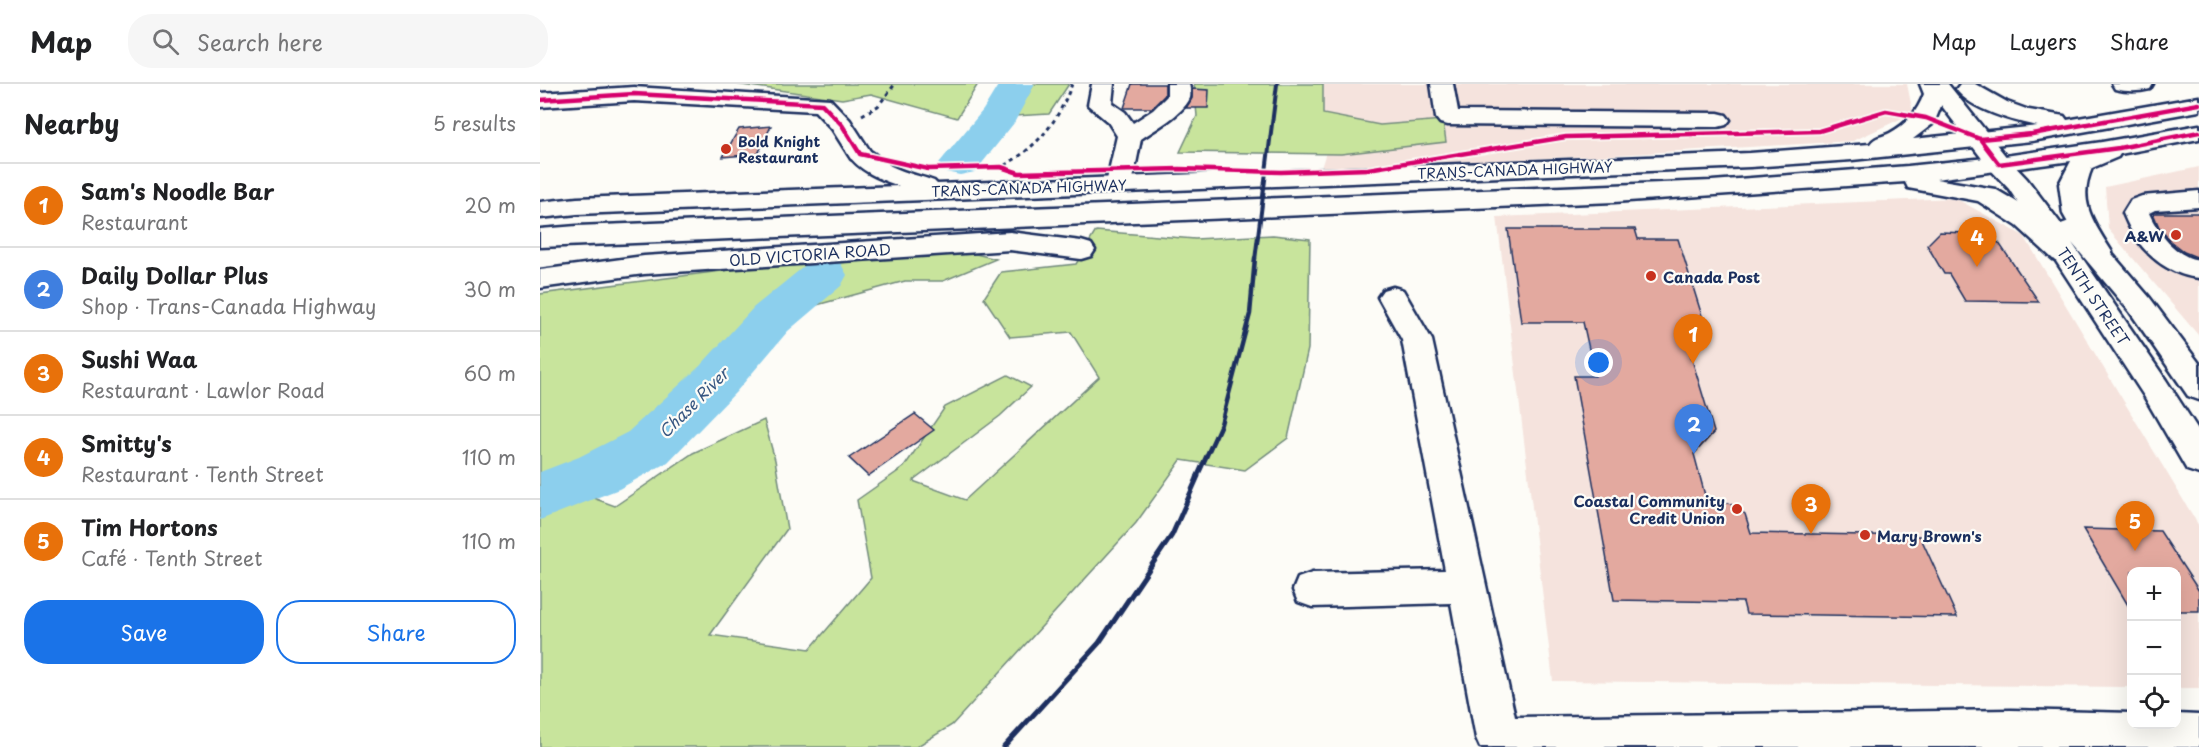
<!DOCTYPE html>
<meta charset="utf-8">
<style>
:root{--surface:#fff;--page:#f6f6f6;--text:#202124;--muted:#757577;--line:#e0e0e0;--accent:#1a73e8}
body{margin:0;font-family:"Playpen Sans",sans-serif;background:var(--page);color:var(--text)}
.controls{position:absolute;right:18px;bottom:18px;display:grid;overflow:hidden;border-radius:12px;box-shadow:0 6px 24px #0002}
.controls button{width:54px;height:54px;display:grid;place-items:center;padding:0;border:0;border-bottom:2px solid var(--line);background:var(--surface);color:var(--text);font:30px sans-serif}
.you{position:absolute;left:1059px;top:279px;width:21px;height:21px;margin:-15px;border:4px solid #fff;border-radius:50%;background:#1a73e8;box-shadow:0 0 0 9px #1a73e833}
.badge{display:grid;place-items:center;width:39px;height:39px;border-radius:50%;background:var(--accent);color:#fff;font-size:20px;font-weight:700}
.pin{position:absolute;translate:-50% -50px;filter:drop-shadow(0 2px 3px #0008)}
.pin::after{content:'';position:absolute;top:32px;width:21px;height:18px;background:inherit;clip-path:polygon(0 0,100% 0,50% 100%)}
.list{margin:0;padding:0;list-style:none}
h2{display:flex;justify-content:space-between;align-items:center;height:78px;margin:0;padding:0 24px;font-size:26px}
h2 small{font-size:20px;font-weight:400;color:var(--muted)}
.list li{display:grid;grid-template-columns:39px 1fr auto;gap:18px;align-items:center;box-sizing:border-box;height:84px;padding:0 24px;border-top:2px solid var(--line)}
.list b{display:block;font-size:22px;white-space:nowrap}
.list p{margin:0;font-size:20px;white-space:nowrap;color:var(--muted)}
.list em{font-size:20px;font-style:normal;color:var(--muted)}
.actions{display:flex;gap:12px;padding:18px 24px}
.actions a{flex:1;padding:14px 0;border:2px solid var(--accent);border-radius:24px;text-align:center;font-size:21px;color:var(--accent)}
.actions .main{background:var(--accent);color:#fff}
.icon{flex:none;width:33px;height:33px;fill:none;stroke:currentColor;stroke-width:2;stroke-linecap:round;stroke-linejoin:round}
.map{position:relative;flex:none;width:1659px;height:663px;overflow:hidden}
header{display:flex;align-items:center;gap:36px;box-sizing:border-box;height:84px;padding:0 30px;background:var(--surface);border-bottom:2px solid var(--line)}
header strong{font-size:28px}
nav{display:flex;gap:33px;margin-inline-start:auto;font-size:21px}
.search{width:420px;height:54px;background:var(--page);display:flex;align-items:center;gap:15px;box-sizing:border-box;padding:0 21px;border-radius:24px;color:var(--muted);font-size:22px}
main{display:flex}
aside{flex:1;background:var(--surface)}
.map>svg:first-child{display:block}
.built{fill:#f5e3dd}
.green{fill:#c8e49c;stroke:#728a7d;stroke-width:1.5}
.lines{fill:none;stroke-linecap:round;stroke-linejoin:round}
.river{fill:#8ccfed;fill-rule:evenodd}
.building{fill:#e3a99f;stroke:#1b2f5e;stroke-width:1.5}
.minor-casing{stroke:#1b2f5e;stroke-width:5}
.highway-casing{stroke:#1b2f5e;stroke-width:5}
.path{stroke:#1b2f5e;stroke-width:3;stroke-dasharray:4 4;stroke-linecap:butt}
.minor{fill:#fdfcf7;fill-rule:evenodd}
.highway{fill:#fdfcf7;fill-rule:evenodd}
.rail-far2{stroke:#1b2f5e;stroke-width:4}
.rail-far1{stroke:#1b2f5e;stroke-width:4.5}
.rail{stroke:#1b2f5e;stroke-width:5}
.cycleway-casing{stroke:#fdfcf7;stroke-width:8}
.cycleway{stroke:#d6006c;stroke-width:4.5}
.poi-dot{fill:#c8321e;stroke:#fdfcf7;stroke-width:2}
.labels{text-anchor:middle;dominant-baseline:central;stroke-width:4.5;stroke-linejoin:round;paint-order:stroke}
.far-poi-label{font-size:14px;font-weight:bold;fill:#1b2f5e;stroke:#fdfcf7;text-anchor:start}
.far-street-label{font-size:14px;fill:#1b2f5e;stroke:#fdfcf7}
.poi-label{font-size:15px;font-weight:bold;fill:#1b2f5e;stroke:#fdfcf7;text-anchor:end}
.street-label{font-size:15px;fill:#1b2f5e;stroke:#fdfcf7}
.water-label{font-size:16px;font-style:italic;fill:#375782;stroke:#fdfcf7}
</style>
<header>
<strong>Map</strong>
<div class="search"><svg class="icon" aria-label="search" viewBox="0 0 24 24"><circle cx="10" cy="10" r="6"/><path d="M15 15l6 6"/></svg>Search here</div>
<nav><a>Map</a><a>Layers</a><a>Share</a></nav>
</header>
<main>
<aside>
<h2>Nearby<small>5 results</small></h2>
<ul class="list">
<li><span class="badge" style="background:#e8710a">1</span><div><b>Sam's Noodle Bar</b><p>Restaurant</p></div><em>20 m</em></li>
<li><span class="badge" style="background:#3f7fe0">2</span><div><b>Daily Dollar Plus</b><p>Shop · Trans-Canada Highway</p></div><em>30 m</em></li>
<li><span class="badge" style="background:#e8710a">3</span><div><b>Sushi Waa</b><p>Restaurant · Lawlor Road</p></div><em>60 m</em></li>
<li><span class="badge" style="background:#e8710a">4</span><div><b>Smitty's</b><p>Restaurant · Tenth Street</p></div><em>110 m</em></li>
<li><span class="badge" style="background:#e8710a">5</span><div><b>Tim Hortons</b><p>Café · Tenth Street</p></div><em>110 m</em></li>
</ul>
<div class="actions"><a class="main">Save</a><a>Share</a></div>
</aside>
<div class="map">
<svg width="1659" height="663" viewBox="0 0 1659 663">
<rect width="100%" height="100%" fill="#fdfcf7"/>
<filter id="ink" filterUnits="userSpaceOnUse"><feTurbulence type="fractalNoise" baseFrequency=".0167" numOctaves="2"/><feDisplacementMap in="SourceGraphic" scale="12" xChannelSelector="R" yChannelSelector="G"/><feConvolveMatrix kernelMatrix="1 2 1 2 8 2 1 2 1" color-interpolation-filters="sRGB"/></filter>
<g filter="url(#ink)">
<path class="built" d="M 783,0 L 1367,0 L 1373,29 L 1313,57 L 1055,72 L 781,84 L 792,49 L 780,38 Z
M 1659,83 L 1659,252 L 1568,145 L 1565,103 Z
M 1415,114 L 1484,152 L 1659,442 L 1659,604 L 1637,604 L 1636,488 L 1592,488 L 1591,603 L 1013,597 L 957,133 Z"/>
<path class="green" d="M 195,0 L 438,0 L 417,34 L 331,10 L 302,15 Z
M 494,0 L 529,0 L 509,30 L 475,32 Z
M 654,0 L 783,0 L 783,30 L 840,41 L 903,36 L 906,58 L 801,70 L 640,68 L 657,32 Z
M 556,147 L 655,155 L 733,151 L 770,155 L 768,265 L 748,354 L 705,386 L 641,376 L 596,439 L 412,641 L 376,663 L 0,663 L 0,210 L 213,183 L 428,168 L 456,175 L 403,197 L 365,197 L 251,228 L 127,346 L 39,409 L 75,422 L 153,369 L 224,336 L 235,376 L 247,445 L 170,551 L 270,565 L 331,494 L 317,416 L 364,383 L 405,323 L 468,291 L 491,303 L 460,332 L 373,397 L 425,416 L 559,293 L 531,248 L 470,253 L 444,214 L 461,188 L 536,180 Z"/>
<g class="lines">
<path class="river" d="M 459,0 L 495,0 L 474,39 L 435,88 L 420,91 L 405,88 L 399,79 L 443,26 Z
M 284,176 L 301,180 L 307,191 L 301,202 L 248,247 L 196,308 L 128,378 L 79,405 L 0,436 L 0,388 L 39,373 L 88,348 L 160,282 L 214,223 L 267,180 Z"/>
</g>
<path class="building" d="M 592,0 L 625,0 L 625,11 L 612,24 L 584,24 Z
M 652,5 L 669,6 L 668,24 L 646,24 L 652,14 Z
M 231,42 L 218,70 L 183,73 L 199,45 Z
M 1613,129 L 1659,129 L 1659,174 L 1644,168 L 1630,157 L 1619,143 Z
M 968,145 L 1095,145 L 1098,155 L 1138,155 L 1163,235 L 1144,249 L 1174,348 L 1154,370 L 1167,419 L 1189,419 L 1205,430 L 1211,449 L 1380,452 L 1417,533 L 1206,530 L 1203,518 L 1074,516 L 1034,292 L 1055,292 L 1043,238 L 981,238 Z
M 1400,148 L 1427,149 L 1430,153 L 1446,153 L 1459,159 L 1499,218 L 1425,217 L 1409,190 L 1404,190 L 1387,161 Z
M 375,330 L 394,346 L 328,392 L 309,374 Z
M 1543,445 L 1620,447 L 1659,507 L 1659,527 L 1636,527 L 1636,488 L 1592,488 L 1592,528 Z"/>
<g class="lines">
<g class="minor-casing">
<path id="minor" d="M 552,0 L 574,0 L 572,19 L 585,28 L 593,39 L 613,26 L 627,12 L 627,0 L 649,0 C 650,4 651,10 650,14 C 643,30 614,46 601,55 L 592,100 L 588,105 L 579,108 L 570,105 L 566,100 L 577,52 L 568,38 L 548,21 Z
M 891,0 L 913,0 L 918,27 L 1178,29 L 1186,31 L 1190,36 L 1186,41 L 1178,43 L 908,41 L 900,39 L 896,34 Z
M 1385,0 L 1408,0 L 1468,75 L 1487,95 L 1521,140 L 1532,136 L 1542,138 L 1560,156 L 1610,214 L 1656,275 L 1659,279 L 1659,316 L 1648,312 L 1590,228 L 1532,159 L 1626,296 L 1659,347 L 1659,390 L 1647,386 L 1604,312 L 1469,105 L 1450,85 Z
M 1572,0 L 1613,0 L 1610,5 C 1598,8 1587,8 1575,5 Z
M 94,3 L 290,15 L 310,36 L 332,70 L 329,75 L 320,77 L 311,75 L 292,45 L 275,27 L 94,17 L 0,23 L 0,9 Z
M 1659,107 L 1659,123 L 1615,126 L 1609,129 C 1618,149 1636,173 1659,176 L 1659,194 C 1622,190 1596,163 1583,129 L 1591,116 L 1602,112 Z
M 470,148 L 541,157 L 551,160 L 555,166 L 551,172 L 541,175 L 470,166 L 104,190 L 0,204 L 0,186 L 104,172 Z
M 853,203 L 863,206 L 892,256 L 975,633 L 1471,626 L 1592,629 L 1592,640 L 1636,640 L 1636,630 L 1659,631 L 1659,663 L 940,663 L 936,654 L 911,519 L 772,523 L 758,518 L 753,506 L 758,494 L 772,489 L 905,486 L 862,256 L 838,213 L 843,206 Z"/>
</g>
<g class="highway-casing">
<path id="highway" d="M 1380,0 L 1402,0 L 1406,10 L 1394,39 L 1373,55 L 1498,42 C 1475,38 1429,25 1416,5 L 1420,0 L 1435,0 L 1467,18 L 1489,26 L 1524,32 L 1527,36 L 1659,13 L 1659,27 L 1492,57 L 1312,76 L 1210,83 L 37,130 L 0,134 L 0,118 L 37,114 L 359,102 C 340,95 319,87 308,70 L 311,65 C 331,60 337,75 353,83 C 365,89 381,92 394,97 L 397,100 L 1210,69 L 1330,60 C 1335,52 1343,53 1350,49 C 1368,39 1377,28 1384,10 Z
M 1659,41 L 1659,55 L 1580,70 L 1578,73 L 1552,84 C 1537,118 1554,139 1572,168 L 1568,174 L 1558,177 L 1548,174 L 1523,130 L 1519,100 L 1531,77 L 1396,95 L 1455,105 L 1497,130 L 1537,169 L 1533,175 L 1523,178 L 1513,175 L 1477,142 L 1438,117 L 1368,104 L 1365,98 L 1074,118 L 0,163 L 0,145 L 37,142 L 1172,97 L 1368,82 L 1465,72 L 1562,58 Z"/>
</g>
<path class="path" d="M 322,31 L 338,22 L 355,0
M 465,81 C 500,61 518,37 532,0"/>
<use href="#minor" class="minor"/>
<use href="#highway" class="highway"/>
<path class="rail-far2" d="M 715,176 L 737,0"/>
<path class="rail-far1" d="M 657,393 L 681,340 L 710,230 L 715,174"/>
<path class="rail" d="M 464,663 L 559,559 L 632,451 L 658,392"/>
<g class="cycleway-casing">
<path id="cycleway" d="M 0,16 L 94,10 L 282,20 L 302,41 L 320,70 L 388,85 L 461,83 L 479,89 L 639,85 L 741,88 L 828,85 L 1026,53 L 1279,47 L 1346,27 L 1386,34 L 1440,55 L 1492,50 L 1659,20
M 1440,55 L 1459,80 L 1579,64 L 1659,48"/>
</g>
<use href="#cycleway" class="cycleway"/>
</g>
</g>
<g class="poi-dot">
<circle cx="186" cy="65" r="6"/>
<circle cx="1636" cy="151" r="6"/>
<circle cx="1111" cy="192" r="6"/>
<circle cx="1197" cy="425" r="6"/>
<circle cx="1325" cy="451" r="6"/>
</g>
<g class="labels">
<g class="far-poi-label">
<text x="198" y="57">Bold Knight<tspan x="198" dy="16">Restaurant</tspan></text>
</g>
<g class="far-street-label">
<text transform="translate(975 86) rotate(-2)">TRANS-CANADA HIGHWAY</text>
<text transform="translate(489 104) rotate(-2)">TRANS-CANADA HIGHWAY</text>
</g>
<g class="poi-label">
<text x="1624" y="151">A&amp;W</text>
<text x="1123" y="192" text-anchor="start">Canada Post</text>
<text x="1185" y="416">Coastal Community<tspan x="1185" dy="17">Credit Union</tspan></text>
<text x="1337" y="451" text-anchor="start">Mary Brown's</text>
</g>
<g class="street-label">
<text transform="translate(270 170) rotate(-4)">OLD VICTORIA ROAD</text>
<text transform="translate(1554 212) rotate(56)">TENTH STREET</text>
</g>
<g class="water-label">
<text transform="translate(153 318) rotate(-45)">Chase River</text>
</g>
</g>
</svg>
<div class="controls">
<button>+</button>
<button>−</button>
<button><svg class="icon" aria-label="locate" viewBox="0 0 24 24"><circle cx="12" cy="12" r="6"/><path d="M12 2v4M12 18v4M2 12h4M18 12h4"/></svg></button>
</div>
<div class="you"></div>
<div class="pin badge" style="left:1153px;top:280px;background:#e8710a">1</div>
<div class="pin badge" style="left:1154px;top:370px;background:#3f7fe0">2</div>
<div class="pin badge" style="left:1271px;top:450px;background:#e8710a">3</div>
<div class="pin badge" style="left:1437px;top:183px;background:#e8710a">4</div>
<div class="pin badge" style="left:1595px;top:467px;background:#e8710a">5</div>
</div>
</main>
